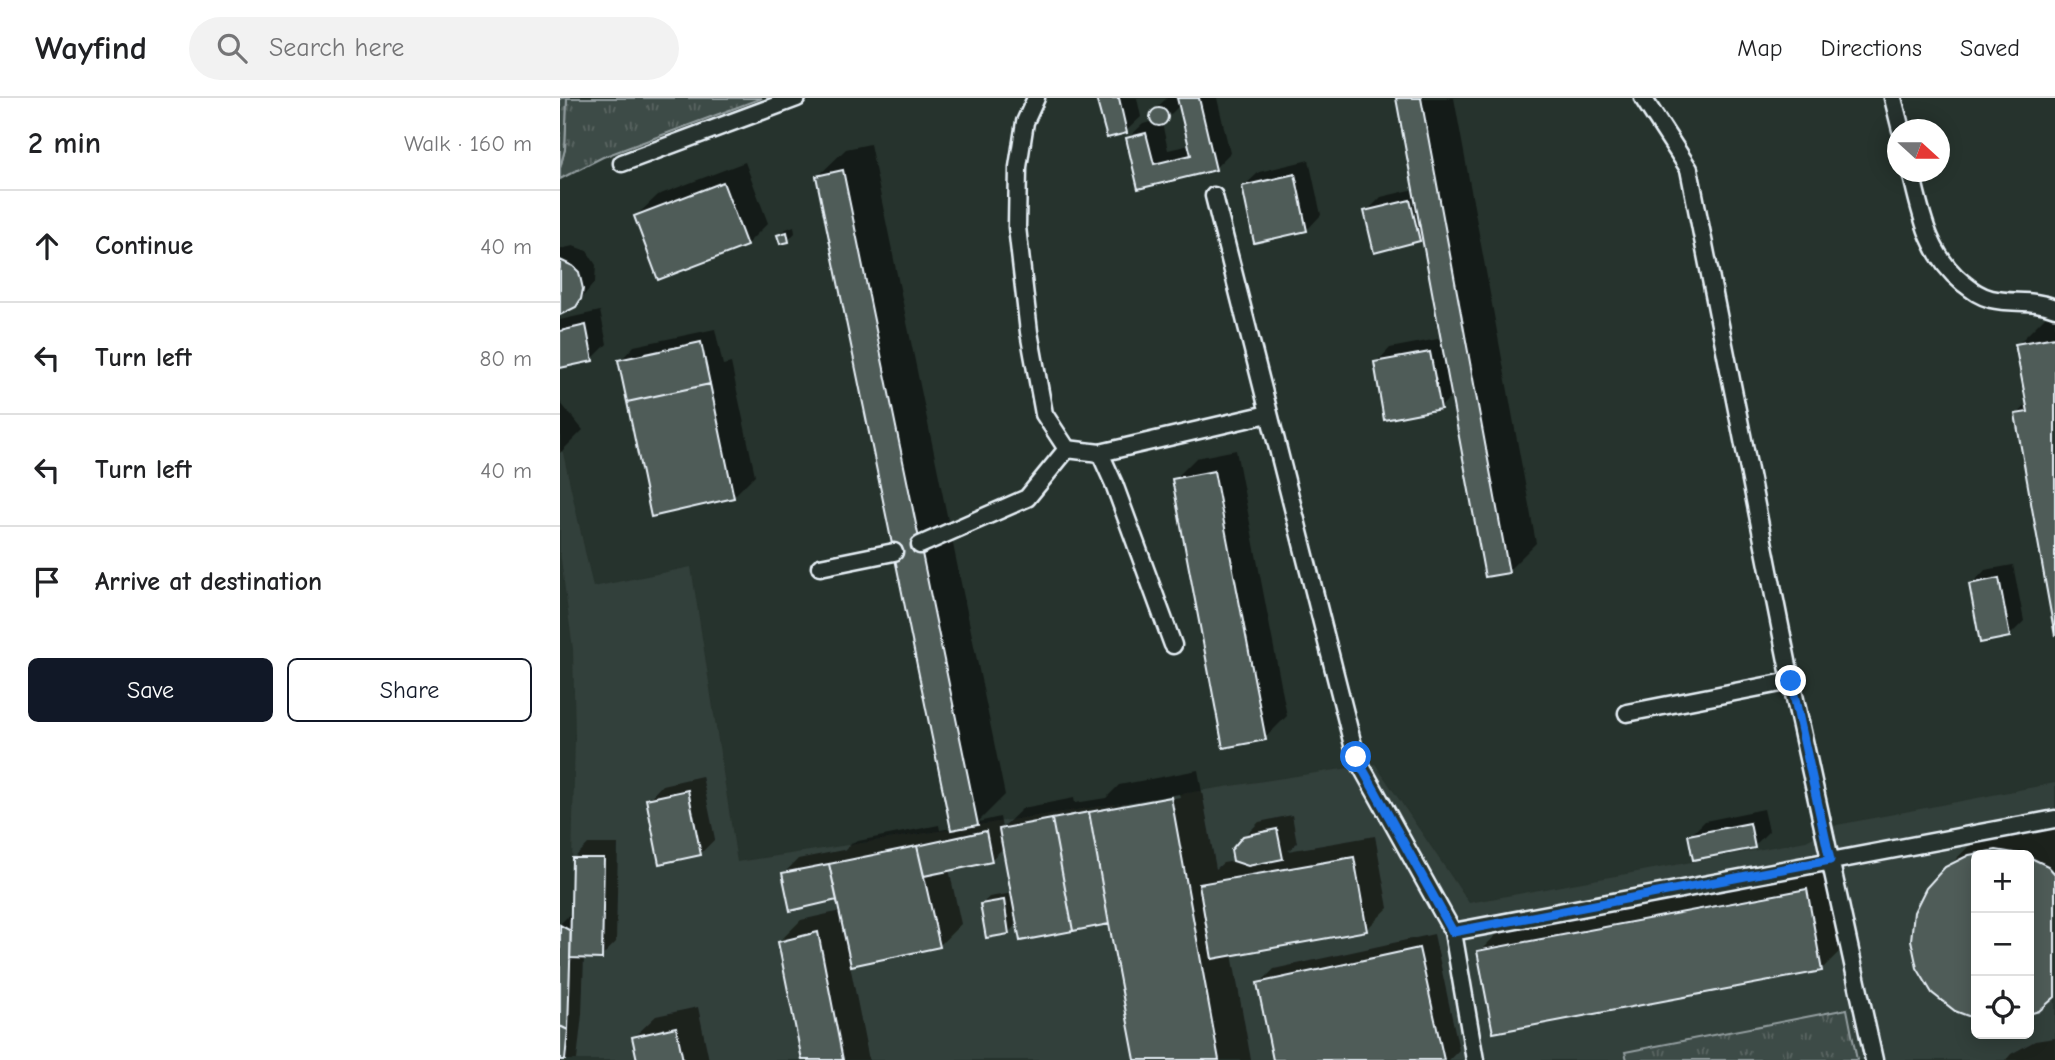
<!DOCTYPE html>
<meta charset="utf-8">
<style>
:root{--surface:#fff;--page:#f2f2f2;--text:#202124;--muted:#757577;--line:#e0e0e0;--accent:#111827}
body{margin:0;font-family:"Comic Neue",sans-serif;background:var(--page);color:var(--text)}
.controls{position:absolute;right:21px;bottom:21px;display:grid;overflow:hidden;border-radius:10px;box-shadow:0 4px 18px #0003}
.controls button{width:63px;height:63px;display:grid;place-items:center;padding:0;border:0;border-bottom:2px solid var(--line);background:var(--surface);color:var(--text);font:35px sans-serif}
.compass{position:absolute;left:1327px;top:21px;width:63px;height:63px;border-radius:50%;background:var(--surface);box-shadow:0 4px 18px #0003;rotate:111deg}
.stop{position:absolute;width:21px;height:21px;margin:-16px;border:5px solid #1a73e8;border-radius:50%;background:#fff}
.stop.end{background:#1a73e8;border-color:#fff;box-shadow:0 2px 7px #0008}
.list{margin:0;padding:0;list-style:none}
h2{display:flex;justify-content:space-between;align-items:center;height:91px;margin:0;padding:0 28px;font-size:30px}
h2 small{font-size:23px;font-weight:400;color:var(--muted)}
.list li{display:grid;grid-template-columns:46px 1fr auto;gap:21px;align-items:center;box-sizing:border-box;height:112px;padding:0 28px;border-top:2px solid var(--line)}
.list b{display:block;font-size:26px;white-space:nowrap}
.list em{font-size:23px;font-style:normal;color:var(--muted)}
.actions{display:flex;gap:14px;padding:21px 28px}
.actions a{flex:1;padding:16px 0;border:2px solid var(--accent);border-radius:10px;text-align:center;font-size:24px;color:var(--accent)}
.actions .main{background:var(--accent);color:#fff}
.icon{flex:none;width:38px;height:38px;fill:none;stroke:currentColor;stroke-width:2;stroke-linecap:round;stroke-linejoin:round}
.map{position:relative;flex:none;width:1495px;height:962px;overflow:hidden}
header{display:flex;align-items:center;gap:42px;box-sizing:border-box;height:98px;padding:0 35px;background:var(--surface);border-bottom:2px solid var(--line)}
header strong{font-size:33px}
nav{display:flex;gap:38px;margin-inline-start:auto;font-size:24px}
.search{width:490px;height:63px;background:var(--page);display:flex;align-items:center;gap:18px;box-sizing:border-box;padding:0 24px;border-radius:38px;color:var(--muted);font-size:26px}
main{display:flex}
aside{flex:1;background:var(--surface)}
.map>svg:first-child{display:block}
.built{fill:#333f3a;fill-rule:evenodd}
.grass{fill:url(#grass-tufts);stroke:#939ea0;stroke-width:2}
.forest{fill:url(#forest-firs);stroke:#939ea0;stroke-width:2}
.shadow{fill:#0007;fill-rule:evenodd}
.building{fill:#505c59;stroke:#e8f1f8;stroke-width:2}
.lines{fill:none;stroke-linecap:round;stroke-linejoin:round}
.lane-casing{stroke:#e8f1f8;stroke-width:21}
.lane{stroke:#26332d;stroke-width:16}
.route{stroke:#1a73e8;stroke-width:9}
</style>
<header>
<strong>Wayfind</strong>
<div class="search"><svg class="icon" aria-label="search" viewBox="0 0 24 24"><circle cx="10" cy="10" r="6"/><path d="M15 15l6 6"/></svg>Search here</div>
<nav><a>Map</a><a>Directions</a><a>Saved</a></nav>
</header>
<main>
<aside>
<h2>2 min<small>Walk · 160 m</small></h2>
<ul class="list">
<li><svg class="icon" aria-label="ahead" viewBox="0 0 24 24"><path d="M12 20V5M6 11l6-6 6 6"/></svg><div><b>Continue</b></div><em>40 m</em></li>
<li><svg class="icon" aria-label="left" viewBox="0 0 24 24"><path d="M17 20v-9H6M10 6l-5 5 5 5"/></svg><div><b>Turn left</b></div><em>80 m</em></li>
<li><svg class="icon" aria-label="left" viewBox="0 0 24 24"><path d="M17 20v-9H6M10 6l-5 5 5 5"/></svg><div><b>Turn left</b></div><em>40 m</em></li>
<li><svg class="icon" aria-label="arrive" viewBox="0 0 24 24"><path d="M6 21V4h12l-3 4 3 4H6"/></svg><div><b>Arrive at destination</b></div></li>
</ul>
<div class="actions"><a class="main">Save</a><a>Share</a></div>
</aside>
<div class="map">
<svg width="1495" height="962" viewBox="0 0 1495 962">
<defs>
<pattern id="grass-tufts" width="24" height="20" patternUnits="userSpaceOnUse" patternTransform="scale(1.75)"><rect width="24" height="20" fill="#3e4b47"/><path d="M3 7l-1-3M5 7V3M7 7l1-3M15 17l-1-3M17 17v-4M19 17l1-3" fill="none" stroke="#5a6562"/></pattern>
<pattern id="forest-firs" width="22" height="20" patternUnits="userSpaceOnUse" patternTransform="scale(1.75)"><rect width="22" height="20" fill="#3e4b47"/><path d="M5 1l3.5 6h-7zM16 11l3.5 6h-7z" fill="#5a6562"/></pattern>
</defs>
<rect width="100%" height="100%" fill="#26332d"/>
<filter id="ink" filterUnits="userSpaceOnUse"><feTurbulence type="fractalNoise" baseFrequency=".0143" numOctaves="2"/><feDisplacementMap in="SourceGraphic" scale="14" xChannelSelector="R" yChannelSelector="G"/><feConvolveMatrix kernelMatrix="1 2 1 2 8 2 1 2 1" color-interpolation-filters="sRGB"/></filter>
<g filter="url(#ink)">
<path class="built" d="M 0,351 L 3,355 L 33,489 L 131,469 L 177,764 L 815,666 L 909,805 L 1246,743 L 1277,727 L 1495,685 L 1495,962 L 5,962 L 8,932 L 15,638 L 13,551 L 0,454 ZM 1416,757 L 1469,757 L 1469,936 L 1416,936 Z"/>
<path class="grass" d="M 7,0 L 202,0 L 43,59 L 0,81 L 0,70 L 5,51 Z
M 1287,911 L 1297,962 L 1067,962 L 1065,954 Z"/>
<path class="forest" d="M 0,0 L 7,0 L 5,51 L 0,70 Z"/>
<path class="shadow" d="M 538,0 L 577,0 L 581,19 L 566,33 Z
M 607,0 L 657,0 L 670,55 L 655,70 L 579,89 L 568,40 L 583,26 L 593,23 L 591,18 L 594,12 ZM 620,7 L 630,47 L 608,52 L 602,25 Z
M 838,0 L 894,0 L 976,445 L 948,473 L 893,296 L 880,310 L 816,265 L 830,250 L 883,240 L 864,138 L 859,142 L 806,114 L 821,99 L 855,91 Z
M 310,46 L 445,697 L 418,724 L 440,719 L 442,730 L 463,710 L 514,700 L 515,705 L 546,700 L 559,687 L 638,672 L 656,771 L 663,765 L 675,763 L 684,739 L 699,724 L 732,717 L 737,745 L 728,753 L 815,738 L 828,810 L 806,832 L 672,856 L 691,962 L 577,962 L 551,822 L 456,813 L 453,814 L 455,828 L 448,835 L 422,806 L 429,799 L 453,795 L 444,749 L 431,762 L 389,771 L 401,826 L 379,848 L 290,867 L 309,962 L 243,962 L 219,844 L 241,822 L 281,813 L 278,800 L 223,776 L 238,761 L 283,752 L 283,754 L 293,744 L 379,727 L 380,732 L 392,730 L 258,78 L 286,51 ZM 619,696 L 620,699 L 561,710 L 561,706 Z
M 749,62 L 761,117 L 747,132 L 684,88 L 699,74 Z
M 185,64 L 208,125 L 186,147 L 76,118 L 98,97 Z
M 234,128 L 235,135 L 228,142 L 219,138 L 226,131 Z
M 13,148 L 27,153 L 36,167 L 35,184 L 15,208 L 0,215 L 0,151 Z
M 40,213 L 47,246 L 32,261 L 0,268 L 0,222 Z
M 1495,217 L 1495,528 L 1457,317 L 1468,305 L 1457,247 L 1485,219 Z
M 155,231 L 163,267 L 171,265 L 195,377 L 173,399 L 60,263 L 74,248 Z
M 0,304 L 23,332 L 0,355 Z
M 676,352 L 727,618 L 705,640 L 614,382 L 636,360 Z
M 1453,467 L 1464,523 L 1449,538 L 1411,487 L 1425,472 Z
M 142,678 L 155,741 L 140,756 L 88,702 L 102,687 Z
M 1204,711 L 1209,733 L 1194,748 L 1130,738 L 1145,723 Z
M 1492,729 L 1495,731 L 1495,897 L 1478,911 L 1469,915 L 1469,757 L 1416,757 L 1416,919 L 1396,912 L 1386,771 L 1415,742 Z
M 28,746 L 58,746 L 56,844 L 41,859 L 24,859 L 22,916 L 17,962 L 0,962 L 0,826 L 13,813 L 14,760 Z
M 1268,770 L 1283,850 L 1261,872 L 919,854 L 941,832 Z
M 874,836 L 899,952 L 889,962 L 715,962 L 699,886 L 714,871 Z
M 138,909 L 149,962 L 78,962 L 74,939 L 96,918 Z
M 1495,940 L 1495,962 L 1446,962 L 1451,956 L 1475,943 Z"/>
<path class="building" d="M 536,0 L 559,0 L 567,35 L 547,40 Z
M 617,0 L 639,0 L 656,72 L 578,91 L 566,40 L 586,35 L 594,66 L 631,57 Z
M 836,0 L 861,0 L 949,475 L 925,479 Z
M590 19a9 9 0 1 1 18 0a9 9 0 1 1-18 0Z
M 283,72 L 418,727 L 391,732 L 256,78 Z
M 735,76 L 747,133 L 694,145 L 682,88 Z
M 163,84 L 187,148 L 98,182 L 74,118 Z
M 850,102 L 860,143 L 814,155 L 804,113 Z
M 227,134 L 229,144 L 220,146 L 217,137 Z
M 0,162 L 13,168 L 19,174 L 23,191 L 21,201 L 16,209 L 0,217 Z
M 26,227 L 33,263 L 0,270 L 0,233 Z
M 1495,239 L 1495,538 L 1455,316 L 1468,314 L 1455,246 Z
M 141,244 L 150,286 L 67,304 L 58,262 Z
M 870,254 L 881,311 L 824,322 L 814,264 Z
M 150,286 L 174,400 L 91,419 L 67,304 Z
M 654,373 L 706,642 L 663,650 L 612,381 Z
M 1439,480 L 1450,539 L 1420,545 L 1409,486 Z
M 128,692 L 141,757 L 99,766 L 86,701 Z
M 611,699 L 659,962 L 575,962 L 549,826 L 529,714 Z
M 529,714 L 549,826 L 513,833 L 492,721 Z
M 492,721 L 513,833 L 460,843 L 439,731 Z
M 1190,725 L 1195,750 L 1133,762 L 1128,737 Z
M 717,731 L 723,761 L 688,768 L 673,763 L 671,752 L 683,738 Z
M 426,733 L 432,764 L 364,778 L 357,748 Z
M 357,748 L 380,849 L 291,868 L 269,766 Z
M 1436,752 L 1466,757 L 1416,757 L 1416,921 L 1395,913 L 1372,895 L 1357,870 L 1351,842 L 1354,814 L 1366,790 L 1385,769 L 1409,757 Z
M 794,759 L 807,833 L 652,861 L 639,786 Z
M 1469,759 L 1488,768 L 1495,776 L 1495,899 L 1479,913 L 1469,916 Z
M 12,760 L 44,760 L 42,861 L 10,860 Z
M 269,766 L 277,802 L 230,813 L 222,775 Z
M 1247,791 L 1262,873 L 933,935 L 917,853 Z
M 444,802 L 449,836 L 426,840 L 420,806 Z
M 0,827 L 11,833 L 8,932 L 0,928 Z
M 258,834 L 283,962 L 242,962 L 218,844 Z
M 859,850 L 884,962 L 713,962 L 697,885 Z
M 0,928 L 8,932 L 5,962 L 0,962 Z
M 116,929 L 123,962 L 77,962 L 72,939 Z"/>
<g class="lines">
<g class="lane-casing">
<path id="lane" d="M 476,0 L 465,24 L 458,69 L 457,129 L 469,234 L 484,316 L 507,351 L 540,355
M 1083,0 L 1129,71 L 1231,583 L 1314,962
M 1333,0 L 1341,32
M 62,65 L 237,0
M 1351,74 C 1361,115 1368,157 1403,185 C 1412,192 1419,198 1431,201 C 1452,206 1474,201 1495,210
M 654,98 L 796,659 L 893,834 L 915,962
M 360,447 L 467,400 L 507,351
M 260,469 L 334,454
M 613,547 L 554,386 L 540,355 L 708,316
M 1067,615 L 1231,583
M 893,834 L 1495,721"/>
</g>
<use href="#lane" class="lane"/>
</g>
</g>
<g class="lines" filter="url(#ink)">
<path class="route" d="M 796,659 L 893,834 L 1270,762 L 1231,583"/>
</g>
</svg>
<div class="controls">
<button>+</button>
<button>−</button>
<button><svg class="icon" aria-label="locate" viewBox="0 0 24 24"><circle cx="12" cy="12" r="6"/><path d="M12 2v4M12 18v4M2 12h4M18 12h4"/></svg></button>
</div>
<svg class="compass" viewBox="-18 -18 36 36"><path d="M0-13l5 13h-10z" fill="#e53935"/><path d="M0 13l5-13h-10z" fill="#757577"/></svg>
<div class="stop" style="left:796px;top:659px"></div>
<div class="stop end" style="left:1231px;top:583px"></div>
</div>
</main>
